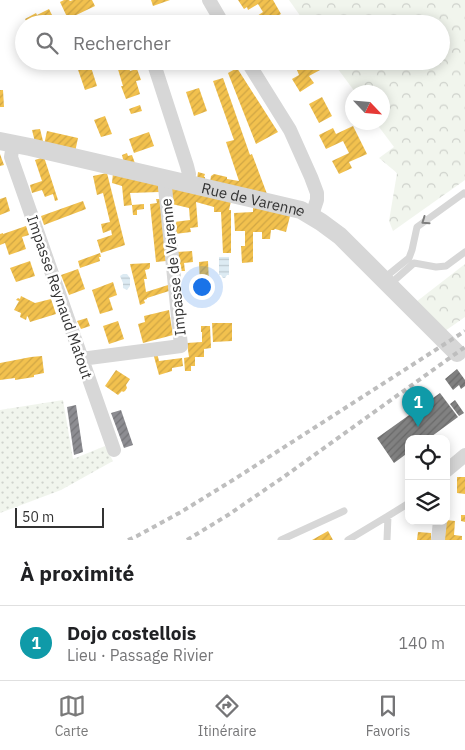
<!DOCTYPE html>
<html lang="fr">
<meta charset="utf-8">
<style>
:root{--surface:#fff;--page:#f2f2f2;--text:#202124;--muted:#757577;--line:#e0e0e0;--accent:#7a7a7a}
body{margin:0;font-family:"IBM Plex Sans",sans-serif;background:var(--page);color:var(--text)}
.controls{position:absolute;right:15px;bottom:15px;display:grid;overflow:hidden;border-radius:10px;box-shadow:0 2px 12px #0003}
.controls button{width:45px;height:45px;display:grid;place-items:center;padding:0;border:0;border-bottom:1px solid var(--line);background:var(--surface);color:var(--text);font:25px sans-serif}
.compass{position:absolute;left:345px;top:85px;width:45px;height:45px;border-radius:50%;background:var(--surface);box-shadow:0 2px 12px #0003;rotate:116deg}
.scale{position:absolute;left:15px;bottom:12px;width:89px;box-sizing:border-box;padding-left:5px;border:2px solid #333;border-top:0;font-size:14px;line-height:18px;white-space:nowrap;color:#333;-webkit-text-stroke:4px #fff;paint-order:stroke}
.you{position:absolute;left:201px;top:286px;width:18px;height:18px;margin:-12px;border:4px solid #fff;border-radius:50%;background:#1a73e8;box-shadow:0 0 0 8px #1a73e833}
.badge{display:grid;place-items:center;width:32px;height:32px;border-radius:50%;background:var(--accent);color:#fff;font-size:16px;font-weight:700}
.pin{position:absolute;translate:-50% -41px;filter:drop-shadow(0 1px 2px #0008)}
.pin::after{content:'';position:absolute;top:26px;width:18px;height:15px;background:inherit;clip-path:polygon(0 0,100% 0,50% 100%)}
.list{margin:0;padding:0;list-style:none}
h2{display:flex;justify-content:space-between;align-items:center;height:65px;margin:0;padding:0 20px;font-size:21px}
h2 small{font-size:16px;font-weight:400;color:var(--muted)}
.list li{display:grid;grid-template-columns:32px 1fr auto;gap:15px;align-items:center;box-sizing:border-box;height:75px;padding:0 20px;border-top:1px solid var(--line)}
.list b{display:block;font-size:19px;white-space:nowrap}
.list p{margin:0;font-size:16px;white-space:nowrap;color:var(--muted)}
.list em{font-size:16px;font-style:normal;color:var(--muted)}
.icon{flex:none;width:28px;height:28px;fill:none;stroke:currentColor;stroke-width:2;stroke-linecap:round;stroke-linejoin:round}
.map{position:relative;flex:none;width:465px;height:540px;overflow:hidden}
.search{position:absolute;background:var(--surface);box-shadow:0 2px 12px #0003;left:15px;right:15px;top:15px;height:55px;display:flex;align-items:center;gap:12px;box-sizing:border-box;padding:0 18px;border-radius:28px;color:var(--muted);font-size:19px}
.sheet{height:140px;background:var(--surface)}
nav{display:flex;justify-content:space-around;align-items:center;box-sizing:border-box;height:70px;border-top:1px solid var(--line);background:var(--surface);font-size:14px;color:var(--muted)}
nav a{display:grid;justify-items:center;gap:2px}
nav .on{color:var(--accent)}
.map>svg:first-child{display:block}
.grass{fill:url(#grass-dots)}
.park{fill:url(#park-crowns)}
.water{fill:url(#water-rules)}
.homes{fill:url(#homes-hatch)}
.industry{fill:url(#industry-hatch)}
.building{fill:url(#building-hatch)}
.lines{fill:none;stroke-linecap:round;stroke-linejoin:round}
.service{stroke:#d7d7d7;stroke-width:7}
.minor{stroke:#d7d7d7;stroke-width:14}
.tertiary{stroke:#d7d7d7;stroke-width:18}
.rail{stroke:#bebebe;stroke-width:4;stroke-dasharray:5 4;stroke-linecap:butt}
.oneway{stroke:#7d7d7d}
.labels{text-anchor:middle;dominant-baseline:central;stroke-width:5;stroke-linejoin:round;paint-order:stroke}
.street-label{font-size:15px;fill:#333;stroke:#fff}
</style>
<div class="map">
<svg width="465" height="540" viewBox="0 0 465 540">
<defs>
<pattern id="grass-dots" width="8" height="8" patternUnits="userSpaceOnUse" patternTransform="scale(1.25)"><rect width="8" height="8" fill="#f1f5ed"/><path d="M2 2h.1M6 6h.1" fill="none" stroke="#cfd2cc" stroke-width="1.8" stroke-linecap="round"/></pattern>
<pattern id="park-crowns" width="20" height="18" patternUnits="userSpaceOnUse" patternTransform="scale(1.25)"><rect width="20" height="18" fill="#f1f5ed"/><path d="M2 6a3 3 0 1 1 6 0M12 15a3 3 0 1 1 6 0" fill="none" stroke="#cfd2cc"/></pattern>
<pattern id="water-rules" width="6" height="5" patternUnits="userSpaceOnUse" patternTransform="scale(1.25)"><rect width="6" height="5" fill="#ddebf3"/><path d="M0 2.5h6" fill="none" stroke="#becad1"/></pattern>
<pattern id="homes-hatch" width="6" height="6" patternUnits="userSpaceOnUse" patternTransform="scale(1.25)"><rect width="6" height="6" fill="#f2c14e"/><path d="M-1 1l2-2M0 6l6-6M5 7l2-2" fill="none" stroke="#d0a645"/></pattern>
<pattern id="industry-hatch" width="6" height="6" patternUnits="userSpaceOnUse" patternTransform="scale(1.25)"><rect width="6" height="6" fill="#8d8d92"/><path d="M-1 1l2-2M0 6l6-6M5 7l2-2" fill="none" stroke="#747478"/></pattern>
<pattern id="building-hatch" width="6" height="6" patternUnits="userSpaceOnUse" patternTransform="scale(1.25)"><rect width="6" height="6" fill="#818181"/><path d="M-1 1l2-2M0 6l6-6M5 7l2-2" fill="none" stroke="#6a6a6a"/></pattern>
</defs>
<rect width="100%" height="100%" fill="#fff"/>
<path class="grass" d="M 63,400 L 73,459 L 105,446 L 113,461 L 61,490 L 0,513 L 0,410 Z"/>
<path class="park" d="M 289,0 L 465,0 L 465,180 L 393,231 L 389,221 L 397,173 L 379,158 L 394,147 L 376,123 L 382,122 L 382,92 L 355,92 L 332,61 L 441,61 L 441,24 L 306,24 Z
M 465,264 L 465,317 L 445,331 L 416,302 Z"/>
<path class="water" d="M 219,257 L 229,257 L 229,275 L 227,275 L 225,278 L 223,278 L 221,275 L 219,275 Z
M 123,274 L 127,274 L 130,278 L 130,286 L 127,290 L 123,288 L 123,283 L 120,276 Z"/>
<path class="homes" d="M 64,0 L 69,0 L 70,1 L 73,0 L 92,0 L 95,6 L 68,19 L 60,2 Z
M 151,0 L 170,0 L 153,6 Z
M 238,0 L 273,0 L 281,14 L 269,21 L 271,24 L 253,24 L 252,22 L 255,20 L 254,18 L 263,12 L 258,4 L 248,10 L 247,7 L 244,9 Z
M 49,9 L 55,21 L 50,24 L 28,24 L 25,19 L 36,13 L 37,15 Z
M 208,19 L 211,24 L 198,24 Z
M 75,61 L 89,61 L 97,86 L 85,90 Z
M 170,61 L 189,61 L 190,64 L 172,70 Z
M 299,61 L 315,61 L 320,70 L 309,76 L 314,83 L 300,92 L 292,79 L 299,75 L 297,70 L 302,66 Z
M 128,63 L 130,71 L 137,69 L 141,80 L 136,81 L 140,94 L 126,99 L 121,86 L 123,86 L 117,66 Z
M 237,68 L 278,132 L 256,144 L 228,73 Z
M 223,78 L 250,155 L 252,154 L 267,194 L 210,182 L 211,176 L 214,174 L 227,177 L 227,179 L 239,181 L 226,142 L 234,140 L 213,81 Z
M 199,88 L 207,111 L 194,116 L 186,92 Z
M 0,90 L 3,90 L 4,107 L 0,107 Z
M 322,97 L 332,116 L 319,123 L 309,104 Z
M 140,105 L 142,111 L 131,114 L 129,109 Z
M 105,116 L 112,134 L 101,137 L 94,120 Z
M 353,126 L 367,154 L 349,162 L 352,168 L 339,174 L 332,161 L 349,153 L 343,141 L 326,149 L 319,135 L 333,128 L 336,134 Z
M 40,129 L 44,145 L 47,131 L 78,138 L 75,152 L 44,145 L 35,142 L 32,130 Z
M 149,132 L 154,146 L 134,153 L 129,139 Z
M 127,153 L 128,156 L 132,155 L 136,166 L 124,163 L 122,155 Z
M 0,154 L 4,165 L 0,166 Z
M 44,157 L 58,200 L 55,201 L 53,194 L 45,197 L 42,190 L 32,193 L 30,185 L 42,181 L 35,160 Z
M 198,172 L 205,174 L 204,177 L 205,177 L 205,181 L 197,179 Z
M 107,173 L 125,245 L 101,253 L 97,240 L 112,235 L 111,230 L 103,233 L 101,224 L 110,222 L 103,193 L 97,195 L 93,176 Z
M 113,173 L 158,183 L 159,192 L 130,193 L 132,205 L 144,204 L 144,209 L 137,210 L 137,215 L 133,215 L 132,205 L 124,206 L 122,186 L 112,183 Z
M 170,187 L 231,201 L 229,210 L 231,210 L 231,253 L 223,253 L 221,212 L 214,212 L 214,207 L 196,202 L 198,227 L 190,228 L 191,232 L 175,234 L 174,222 L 190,220 L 189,208 L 172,204 Z
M 6,197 L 10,211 L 0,215 L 0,199 Z
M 156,199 L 160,199 L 166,261 L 156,262 L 150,204 L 157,203 Z
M 83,201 L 86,209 L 44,225 L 41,216 Z
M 253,206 L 290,216 L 286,232 L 275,229 L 274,230 L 271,230 L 270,239 L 262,239 L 262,232 L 253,232 L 253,262 L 242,263 L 241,246 L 245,246 L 245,231 L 235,231 L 234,213 L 253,212 Z
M 26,226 L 29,235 L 22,237 L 26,249 L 9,255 L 5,243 L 0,245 L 0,234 L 3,233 L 3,234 Z
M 192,251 L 193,262 L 184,263 L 185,271 L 179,271 L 177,252 Z
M 100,253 L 101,257 L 99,257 L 100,261 L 80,268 L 78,261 Z
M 30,261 L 35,276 L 16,282 L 10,268 Z
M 208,261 L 209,284 L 200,284 L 199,262 Z
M 150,263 L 150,267 L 149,269 L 145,270 L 147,279 L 144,279 L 146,292 L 168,285 L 169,291 L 147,298 L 147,299 L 144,300 L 145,303 L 140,305 L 130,264 Z
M 78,269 L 85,289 L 69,295 L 61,275 Z
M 113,282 L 117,295 L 109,298 L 113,310 L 100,314 L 92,290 Z
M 21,296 L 35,303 L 51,299 L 56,314 L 30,322 L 28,317 L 27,316 L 26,320 L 20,317 L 21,313 L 14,310 L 19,301 L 16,300 L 18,298 L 20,299 Z
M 169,310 L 173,335 L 143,343 L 138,324 L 145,322 L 144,316 Z
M 87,318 L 90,326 L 81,329 L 77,321 Z
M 118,321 L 124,339 L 109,344 L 103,326 Z
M 212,323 L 232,323 L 232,341 L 213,342 Z
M 201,326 L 210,326 L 211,348 L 204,349 L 204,357 L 195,357 L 195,366 L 191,366 L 191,371 L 185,371 L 184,358 L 189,357 L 187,343 L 202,342 L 202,332 L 201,332 Z
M 153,353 L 157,353 L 159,361 L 182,358 L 183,366 L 172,368 L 172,371 L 159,375 Z
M 42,356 L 44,373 L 34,375 L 34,377 L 15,380 L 15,378 L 0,380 L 0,363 L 31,357 Z
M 116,370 L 130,379 L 126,385 L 127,388 L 125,391 L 123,392 L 122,391 L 118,395 L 105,386 Z
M 457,477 L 465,477 L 465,494 L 457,493 Z
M 461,515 L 465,515 L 465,522 L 461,521 Z
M 446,520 L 455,521 L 454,535 L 462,536 L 462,540 L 444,540 Z
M 328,531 L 333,540 L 312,540 Z
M 418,532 L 431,533 L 431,540 L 417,540 Z"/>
<path class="industry" d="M 76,405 L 83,452 L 74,455 L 67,407 Z
M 121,410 L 133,445 L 124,448 L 111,413 Z"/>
<path class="building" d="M 457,369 L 465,380 L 465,386 L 461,389 L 459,385 L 453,390 L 445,379 Z
M 440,393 L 458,417 L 428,439 L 409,439 L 409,452 L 394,463 L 377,438 Z
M 455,400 L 464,413 L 459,416 L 450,404 Z"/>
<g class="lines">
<path class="service" d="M 383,279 L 409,258 L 412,250 L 417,227 L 464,193 L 465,194
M 389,285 L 414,263 L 436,267 L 446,266 L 465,252
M 281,540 L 344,511
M 348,540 L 388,516
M 387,540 L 388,516 L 409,503"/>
<path class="minor" d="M 209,0 L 223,24
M 141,23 L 141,24
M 153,61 L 187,166 L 189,174 L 188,183
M 247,61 L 290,130 L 311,177 L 317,193 L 317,200 L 312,215
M 13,144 L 11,157 L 114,450
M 81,359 L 181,346 L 164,177
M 446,471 L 465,455
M 438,540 L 440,521"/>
<path class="tertiary" id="s1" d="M 0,141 L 30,147 L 301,210 L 321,222 L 340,236 L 457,353"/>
<path class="rail" d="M 128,540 L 137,536 L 181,512 L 233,480 L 465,331
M 187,540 L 228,515 L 285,476 L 465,347"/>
</g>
<defs><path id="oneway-chevron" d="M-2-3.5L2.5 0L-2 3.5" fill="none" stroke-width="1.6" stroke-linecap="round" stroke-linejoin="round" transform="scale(1.25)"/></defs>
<use class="oneway" href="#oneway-chevron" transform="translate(425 221) rotate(145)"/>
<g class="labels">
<g class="street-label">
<text stroke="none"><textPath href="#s1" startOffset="260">Rue de Varenne</textPath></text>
<text transform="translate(173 267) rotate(-96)">Impasse de Varenne</text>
<text transform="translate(60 297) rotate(71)">Impasse Reynaud Matout</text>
</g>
</g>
</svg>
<div class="controls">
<button><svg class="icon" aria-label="locate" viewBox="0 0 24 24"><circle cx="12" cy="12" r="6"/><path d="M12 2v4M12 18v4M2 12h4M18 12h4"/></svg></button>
<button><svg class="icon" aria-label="layers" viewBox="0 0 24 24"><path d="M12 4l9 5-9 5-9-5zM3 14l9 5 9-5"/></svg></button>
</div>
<svg class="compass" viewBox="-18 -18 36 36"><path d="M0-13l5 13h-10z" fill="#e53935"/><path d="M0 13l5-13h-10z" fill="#757577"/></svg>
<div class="scale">50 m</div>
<div class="you"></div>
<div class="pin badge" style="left:418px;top:427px;background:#0f9aa8">1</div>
<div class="search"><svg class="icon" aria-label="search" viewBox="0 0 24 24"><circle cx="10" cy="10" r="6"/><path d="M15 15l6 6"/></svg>Rechercher</div>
</div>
<section class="sheet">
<h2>À proximité<small></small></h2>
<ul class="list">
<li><span class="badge" style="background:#0f9aa8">1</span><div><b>Dojo costellois</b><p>Lieu · Passage Rivier</p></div><em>140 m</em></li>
</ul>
</section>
<nav>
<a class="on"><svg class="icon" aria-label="map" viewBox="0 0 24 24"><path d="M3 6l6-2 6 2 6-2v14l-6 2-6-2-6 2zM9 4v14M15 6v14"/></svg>Carte</a>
<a><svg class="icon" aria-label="directions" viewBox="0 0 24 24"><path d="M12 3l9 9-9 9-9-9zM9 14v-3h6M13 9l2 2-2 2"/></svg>Itinéraire</a>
<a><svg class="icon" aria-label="saved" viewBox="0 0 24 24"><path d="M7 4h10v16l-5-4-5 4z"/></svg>Favoris</a>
</nav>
